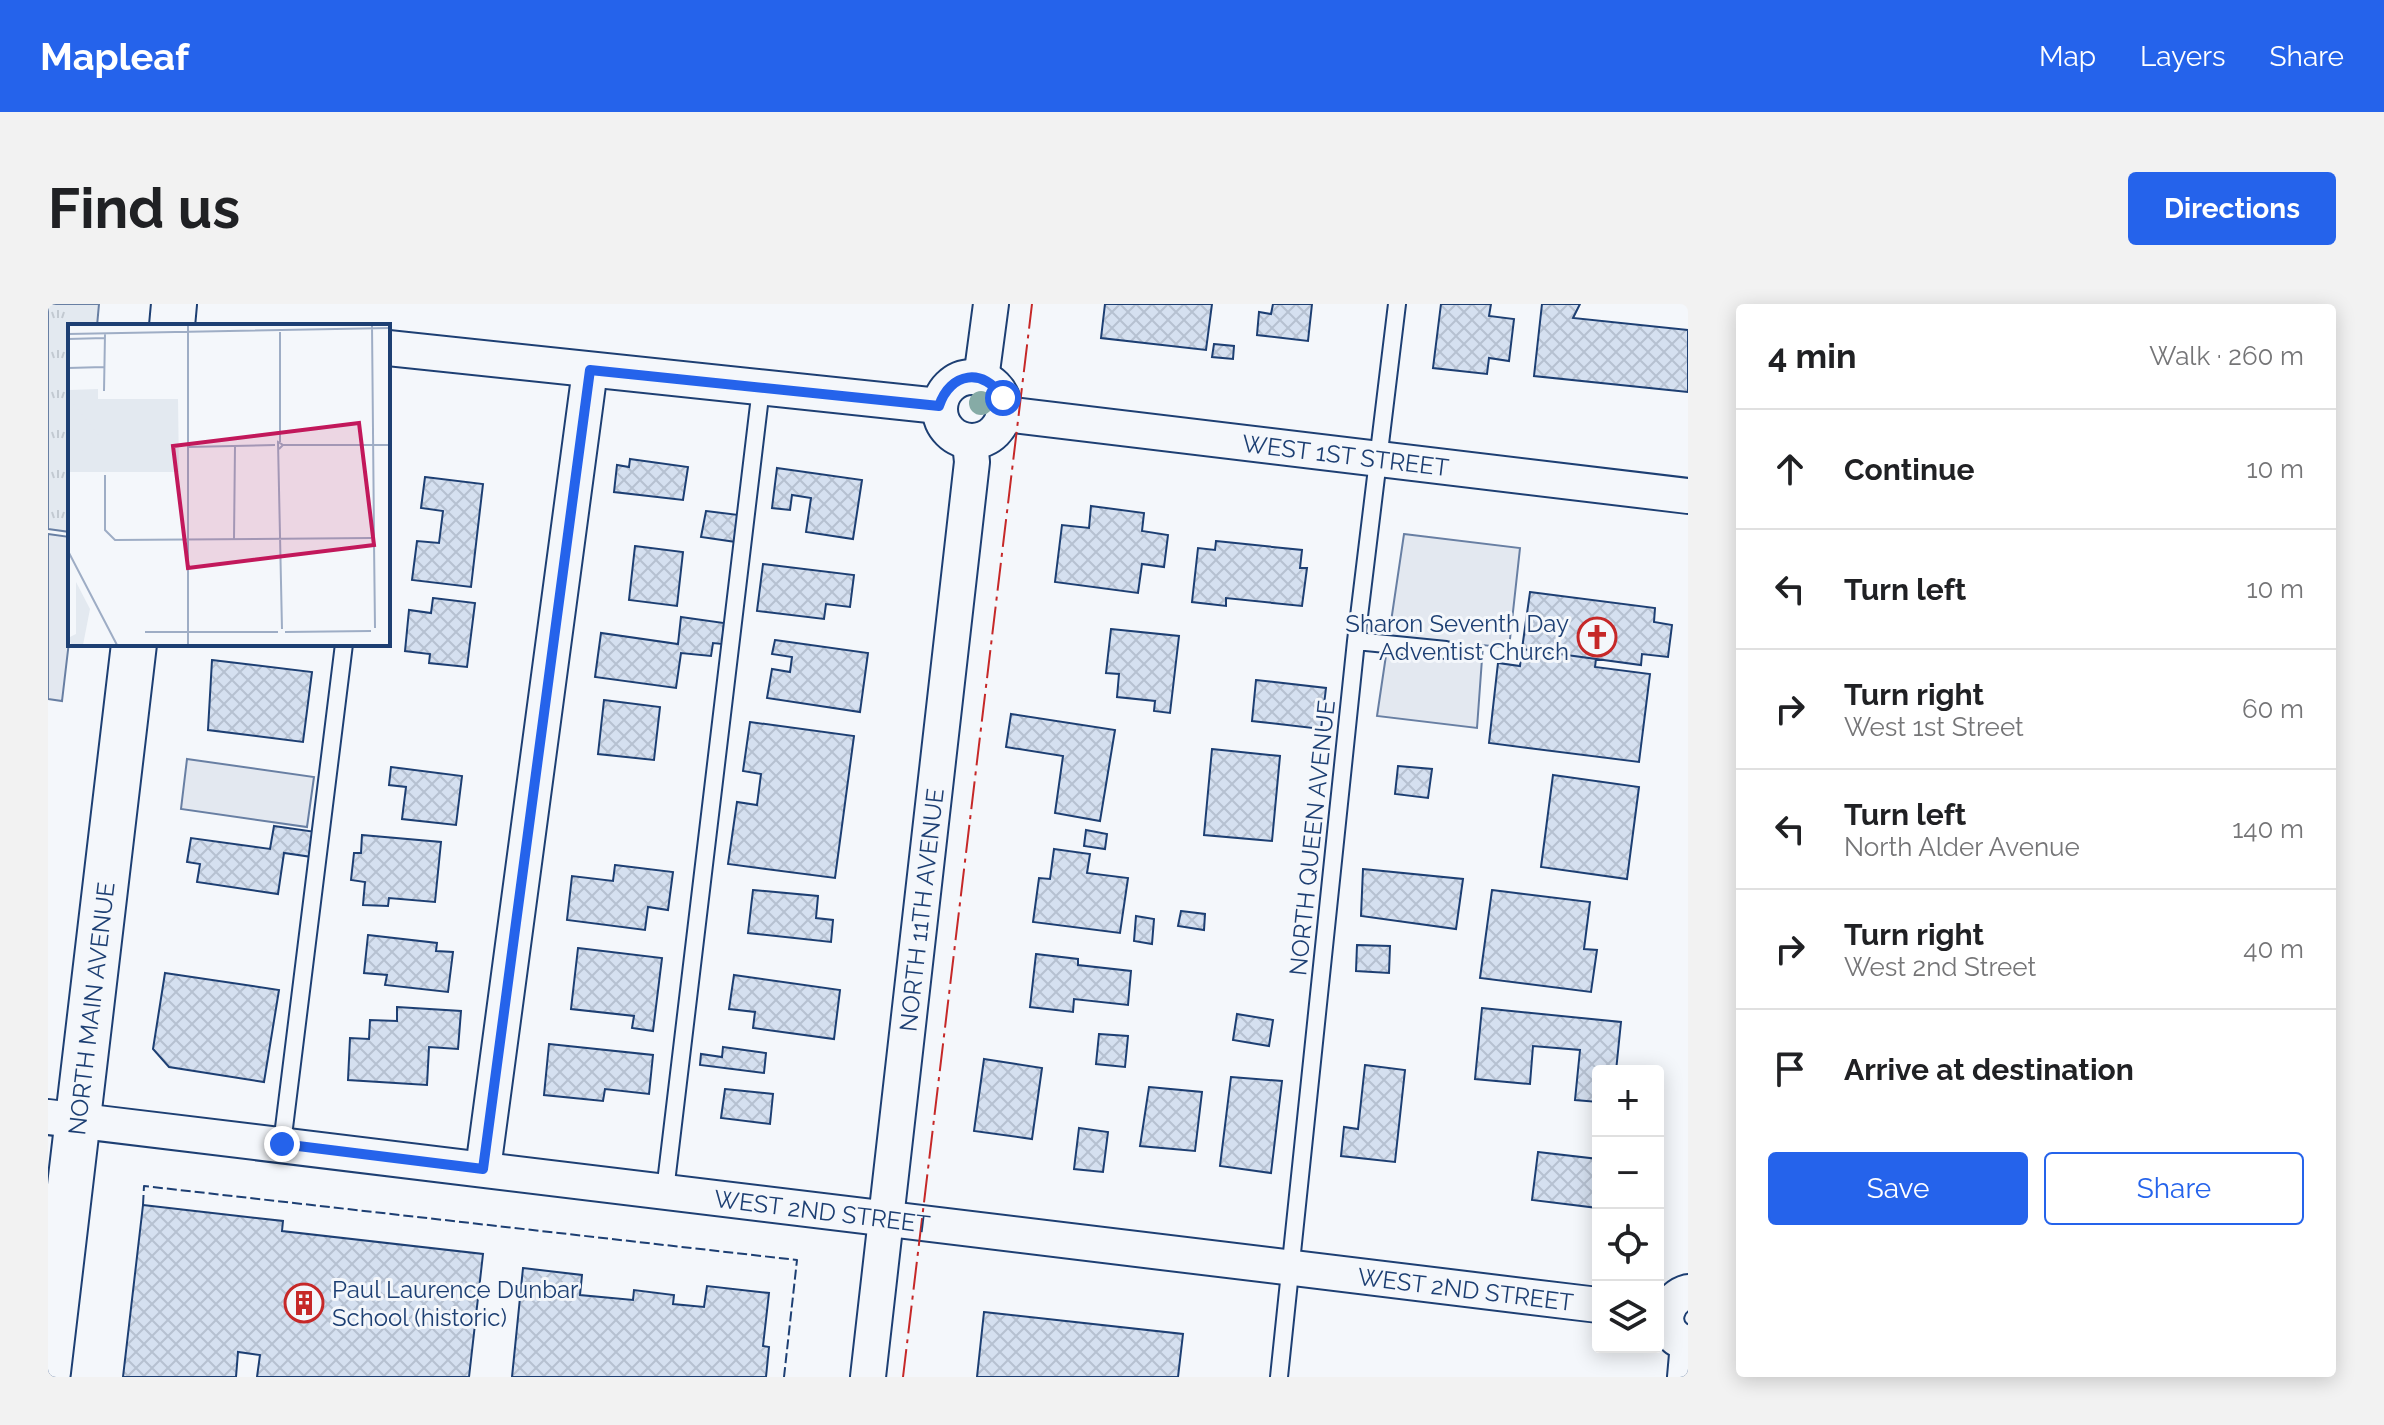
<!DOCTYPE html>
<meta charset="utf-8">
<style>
:root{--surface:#fff;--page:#f2f2f2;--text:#202124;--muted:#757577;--line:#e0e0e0;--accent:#2563eb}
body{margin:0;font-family:Raleway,sans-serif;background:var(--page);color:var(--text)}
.controls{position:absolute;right:24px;bottom:24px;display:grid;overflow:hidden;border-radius:8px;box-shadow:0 4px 20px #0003}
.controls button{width:72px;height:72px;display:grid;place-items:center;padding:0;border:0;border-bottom:2px solid var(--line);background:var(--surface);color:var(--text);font:40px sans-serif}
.stop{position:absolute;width:24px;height:24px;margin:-18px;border:6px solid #2563eb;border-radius:50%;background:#fff}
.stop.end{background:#2563eb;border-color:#fff;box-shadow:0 2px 8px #0008}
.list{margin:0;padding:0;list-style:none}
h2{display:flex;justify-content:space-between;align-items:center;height:104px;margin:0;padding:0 32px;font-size:34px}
h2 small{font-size:26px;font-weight:400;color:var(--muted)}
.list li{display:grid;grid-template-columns:52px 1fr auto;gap:24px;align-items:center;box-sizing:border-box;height:120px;padding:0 32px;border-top:2px solid var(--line)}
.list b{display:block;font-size:30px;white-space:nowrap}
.list p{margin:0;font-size:26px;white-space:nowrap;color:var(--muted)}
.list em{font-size:26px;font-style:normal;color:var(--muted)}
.actions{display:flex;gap:16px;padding:24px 32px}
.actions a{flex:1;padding:18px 0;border:2px solid var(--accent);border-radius:8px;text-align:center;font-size:28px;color:var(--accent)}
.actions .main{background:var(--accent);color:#fff}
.icon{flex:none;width:44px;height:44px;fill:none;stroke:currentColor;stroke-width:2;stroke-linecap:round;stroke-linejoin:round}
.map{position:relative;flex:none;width:1640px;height:1073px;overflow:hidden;border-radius:8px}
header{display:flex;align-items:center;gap:48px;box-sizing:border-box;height:112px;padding:0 40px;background:var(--accent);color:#fff}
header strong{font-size:38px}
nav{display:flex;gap:44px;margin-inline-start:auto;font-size:28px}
.intro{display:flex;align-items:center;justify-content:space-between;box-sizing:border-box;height:192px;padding:0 48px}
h1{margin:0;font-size:56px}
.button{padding:20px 36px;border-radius:8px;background:var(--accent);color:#fff;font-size:28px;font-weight:700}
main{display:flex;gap:48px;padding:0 48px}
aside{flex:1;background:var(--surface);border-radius:8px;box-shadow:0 4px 20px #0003}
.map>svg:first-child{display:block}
.park{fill:url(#park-tufts);stroke:#687fa3;stroke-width:2}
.parking{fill:#e3e8f0;stroke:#687fa3;stroke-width:2}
.building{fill:url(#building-cross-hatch);stroke:#1d3f73;stroke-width:2}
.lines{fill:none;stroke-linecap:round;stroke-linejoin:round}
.lane-casing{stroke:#1d3f73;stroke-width:20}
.street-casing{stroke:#1d3f73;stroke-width:38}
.secondary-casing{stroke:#1d3f73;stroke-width:48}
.lane{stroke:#f4f7fb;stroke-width:16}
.street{stroke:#f4f7fb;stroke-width:34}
.secondary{stroke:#f4f7fb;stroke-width:44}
.fence{stroke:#1d3f73;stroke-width:2;stroke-dasharray:10 4;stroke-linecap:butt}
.power{stroke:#c62828;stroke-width:2;stroke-dasharray:28 6 4 6;stroke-linecap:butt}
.tree{fill:#86aba6}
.route{stroke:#2563eb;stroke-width:10}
.labels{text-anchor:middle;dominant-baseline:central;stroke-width:6;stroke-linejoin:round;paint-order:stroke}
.street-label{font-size:24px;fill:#1d3f73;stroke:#f4f7fb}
.poi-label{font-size:24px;fill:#1d3f73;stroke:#f4f7fb;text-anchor:end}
.inset-road{fill:none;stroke:#9eadc5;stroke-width:2}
.view{fill:#c2185b;fill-opacity:0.15;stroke:#c2185b;stroke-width:4}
.inset-edge{fill:none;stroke:#1d3f73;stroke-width:4}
</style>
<header>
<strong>Mapleaf</strong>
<nav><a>Map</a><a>Layers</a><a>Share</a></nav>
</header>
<div class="intro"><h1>Find us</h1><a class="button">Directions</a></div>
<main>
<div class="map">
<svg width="1640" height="1073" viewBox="0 0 1640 1073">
<defs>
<pattern id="park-tufts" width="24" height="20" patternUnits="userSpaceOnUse" patternTransform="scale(2)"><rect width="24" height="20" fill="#e3e9f0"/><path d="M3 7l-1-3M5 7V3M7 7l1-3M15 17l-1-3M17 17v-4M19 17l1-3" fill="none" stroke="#c2c9d1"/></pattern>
<pattern id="building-cross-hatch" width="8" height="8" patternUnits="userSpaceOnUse" patternTransform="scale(2)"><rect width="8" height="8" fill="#d5e0f0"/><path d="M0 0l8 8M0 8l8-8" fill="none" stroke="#b6c1d1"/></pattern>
</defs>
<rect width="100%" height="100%" fill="#f4f7fb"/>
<path class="park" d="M 0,0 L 51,0 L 49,22 L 22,22 L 22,228 L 0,225 Z"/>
<path class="parking" d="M 0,230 L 22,233 L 22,329 L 14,397 L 0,395 Z
M 1356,230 L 1472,244 L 1461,344 L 1435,341 L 1429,424 L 1329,412 Z
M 139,455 L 266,473 L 259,523 L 133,505 Z"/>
<path class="building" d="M 1057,0 L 1164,0 L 1158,46 L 1053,34 Z
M 1225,0 L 1264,0 L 1260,37 L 1209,31 L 1211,8 L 1223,10 Z
M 1393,0 L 1443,0 L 1441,12 L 1466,15 L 1461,57 L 1441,54 L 1439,70 L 1385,64 Z
M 1494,0 L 1532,0 L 1525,14 L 1640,26 L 1640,88 L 1486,72 Z
M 1166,40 L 1186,42 L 1185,55 L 1164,53 Z
M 582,155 L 640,163 L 635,196 L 566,188 L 569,161 L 581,163 Z
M 729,164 L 814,176 L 805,235 L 758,228 L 763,194 L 744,191 L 742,206 L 724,204 Z
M 377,173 L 435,180 L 423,283 L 364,276 L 369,237 L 391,239 L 395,207 L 373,204 Z
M 1043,202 L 1096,209 L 1094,227 L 1120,231 L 1116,263 L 1094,260 L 1090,289 L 1007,278 L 1014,221 L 1041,224 Z
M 658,207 L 691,211 L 688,238 L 653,233 Z
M 1168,237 L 1254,246 L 1252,264 L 1259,264 L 1254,302 L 1178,294 L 1178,302 L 1144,298 L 1150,244 L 1167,246 Z
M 587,242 L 635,248 L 629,302 L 581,296 Z
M 715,260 L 806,271 L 802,303 L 778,300 L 776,315 L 709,307 Z
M 1482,288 L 1607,304 L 1606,318 L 1624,321 L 1620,353 L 1594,350 L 1593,361 L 1474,345 Z
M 385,294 L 427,299 L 419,363 L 381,359 L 382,350 L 357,347 L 361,306 L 383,309 Z
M 633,313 L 676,319 L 674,340 L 665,339 L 663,352 L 633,349 L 628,384 L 547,373 L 553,329 L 630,340 Z
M 1063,325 L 1131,332 L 1122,409 L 1106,407 L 1107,397 L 1069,393 L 1071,370 L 1058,369 Z
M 727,336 L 820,349 L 812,408 L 719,394 L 724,365 L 742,368 L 744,353 L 724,350 Z
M 1474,345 L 1548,355 L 1547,363 L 1602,370 L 1591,458 L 1441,439 L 1450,359 L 1472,362 Z
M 164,356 L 264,368 L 255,438 L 160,426 Z
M 1208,376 L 1278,384 L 1273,425 L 1204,417 Z
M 556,396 L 612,403 L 606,456 L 550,450 Z
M 963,410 L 1067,426 L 1052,517 L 1007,509 L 1015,452 L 958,443 Z
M 702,418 L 806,432 L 787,574 L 680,560 L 689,498 L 709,501 L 713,470 L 695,467 Z
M 1164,445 L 1232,452 L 1224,537 L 1156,531 Z
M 1350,462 L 1384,465 L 1380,494 L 1347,490 Z
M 343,463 L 414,472 L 408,521 L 354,515 L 358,483 L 341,481 Z
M 1505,471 L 1591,483 L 1579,575 L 1493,563 Z
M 226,522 L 268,528 L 264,553 L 236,549 L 230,590 L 149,578 L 152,560 L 139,558 L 143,534 L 222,545 Z
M 1038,526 L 1059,530 L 1057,545 L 1036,542 Z
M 314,531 L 393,538 L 387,598 L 341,594 L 340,602 L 315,601 L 317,578 L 303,576 L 306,549 L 313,549 Z
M 1006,545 L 1042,550 L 1039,569 L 1080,574 L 1072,629 L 985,618 L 991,574 L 1002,575 Z
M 567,561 L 625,568 L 620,606 L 600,603 L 597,626 L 519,616 L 524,572 L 565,577 Z
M 1315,565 L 1415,575 L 1408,625 L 1313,612 Z
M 705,586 L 770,592 L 768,614 L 785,616 L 783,638 L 700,629 Z
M 1444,586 L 1542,598 L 1536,645 L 1549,646 L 1543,688 L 1432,674 Z
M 1133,607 L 1157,610 L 1156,626 L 1130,622 Z
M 1088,612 L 1106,615 L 1104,640 L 1086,637 Z
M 320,631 L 389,639 L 388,647 L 405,648 L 400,688 L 337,681 L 339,671 L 316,669 Z
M 1309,641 L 1342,642 L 1341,669 L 1308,667 Z
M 530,644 L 614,654 L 605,727 L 584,724 L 586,712 L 523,705 Z
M 988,650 L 1030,655 L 1030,661 L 1083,667 L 1080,701 L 1026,695 L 1025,708 L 982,703 Z
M 117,669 L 231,686 L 216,778 L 121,763 L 105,745 Z
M 686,671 L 792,686 L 786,735 L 705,724 L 707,708 L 681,705 Z
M 349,703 L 413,707 L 410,745 L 381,743 L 379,781 L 300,776 L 302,734 L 321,735 L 322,716 L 349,717 Z
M 1434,704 L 1573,718 L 1568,767 L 1550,767 L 1550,798 L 1527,796 L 1532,746 L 1485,742 L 1482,780 L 1427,775 Z
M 1189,710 L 1225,716 L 1221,742 L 1185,736 Z
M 1051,730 L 1080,732 L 1077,763 L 1048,760 Z
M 501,740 L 605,751 L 601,790 L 557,785 L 555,797 L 496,791 Z
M 675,743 L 718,749 L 716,769 L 652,761 L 653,750 L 674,753 Z
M 936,755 L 994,764 L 984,835 L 926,827 Z
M 1317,761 L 1357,766 L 1347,858 L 1293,852 L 1296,823 L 1310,825 Z
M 1183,773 L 1234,777 L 1223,869 L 1172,862 Z
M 1101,783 L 1154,788 L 1147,847 L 1092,842 Z
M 677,785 L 725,790 L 722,820 L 673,814 Z
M 1031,824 L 1060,828 L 1055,868 L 1026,865 Z
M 1490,848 L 1550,855 L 1550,904 L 1484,896 Z
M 95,901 L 235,917 L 234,927 L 435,950 L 421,1073 L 209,1073 L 212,1051 L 190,1048 L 188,1073 L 75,1073 Z
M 95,901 L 235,917 L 234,927 L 435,950 L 421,1073 L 209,1073 L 212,1051 L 190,1048 L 188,1073 L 75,1073 Z
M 475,964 L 534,971 L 532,991 L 585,996 L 586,986 L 626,991 L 625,1000 L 656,1003 L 659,982 L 721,989 L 715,1042 L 721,1043 L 718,1073 L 464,1073 Z
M 475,964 L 534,971 L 532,991 L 585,996 L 586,986 L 626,991 L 625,1000 L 656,1003 L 659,982 L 721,989 L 715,1042 L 721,1043 L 718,1073 L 464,1073 Z
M 936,1008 L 1135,1030 L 1130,1073 L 929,1073 Z"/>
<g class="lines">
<g class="lane-casing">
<path id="lane" d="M 1308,337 L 1398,346
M 234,840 L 296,340
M 617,887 L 713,84
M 1231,1073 L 1308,337 L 1349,0"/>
</g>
<g class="street-casing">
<g id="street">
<path d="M 340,44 L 891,102"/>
<circle cx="924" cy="105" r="32"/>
<path d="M 933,75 L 943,0"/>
<path id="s1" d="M 956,110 L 1640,192"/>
<path id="s2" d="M 0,813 L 1550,1001"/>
<path d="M 435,865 L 542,66"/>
<path id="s3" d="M 820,1073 L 924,158 L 922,138"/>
<path d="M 1637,1073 L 1640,1039 C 1636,1037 1631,1037 1628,1034 C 1609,1019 1620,993 1640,988"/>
</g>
</g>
<g class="secondary-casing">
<g id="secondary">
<path d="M 124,22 L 126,0"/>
<path id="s4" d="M 0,1068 L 86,340"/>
</g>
</g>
<use href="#lane" class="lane"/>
<use href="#street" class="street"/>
<use href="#secondary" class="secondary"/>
<path class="fence" d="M 95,901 L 96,882 L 749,956 L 736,1073"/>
<path class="power" d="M 855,1073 L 984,0"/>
</g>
<circle class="tree" cx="933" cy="99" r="12"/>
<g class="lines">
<path class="route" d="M 234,840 L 435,865 L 542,66 L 891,102 C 902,68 936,63 955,94"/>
</g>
<defs>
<g id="church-ring" transform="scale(2)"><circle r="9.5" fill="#f4f7fb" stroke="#c62828" stroke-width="1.5"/><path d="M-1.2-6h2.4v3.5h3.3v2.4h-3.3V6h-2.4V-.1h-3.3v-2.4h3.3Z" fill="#c62828"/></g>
<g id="building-ring" transform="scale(2)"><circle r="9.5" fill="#f4f7fb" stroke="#c62828" stroke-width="1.5"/><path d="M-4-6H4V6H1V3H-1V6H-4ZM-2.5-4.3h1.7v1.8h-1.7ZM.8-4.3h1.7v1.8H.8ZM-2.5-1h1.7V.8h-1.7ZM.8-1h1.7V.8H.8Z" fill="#c62828"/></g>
</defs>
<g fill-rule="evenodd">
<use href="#church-ring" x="1549" y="333"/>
<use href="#building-ring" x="256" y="999"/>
</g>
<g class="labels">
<g class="street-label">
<text stroke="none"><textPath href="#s1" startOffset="344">WEST 1ST STREET</textPath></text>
<text transform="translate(1264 534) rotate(-84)">NORTH QUEEN AVENUE</text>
<text stroke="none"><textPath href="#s3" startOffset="470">NORTH 11TH AVENUE</textPath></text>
<text stroke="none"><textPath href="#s4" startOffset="366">NORTH MAIN AVENUE</textPath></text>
<text stroke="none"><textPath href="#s2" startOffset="780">WEST 2ND STREET</textPath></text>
<text stroke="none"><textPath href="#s2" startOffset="1428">WEST 2ND STREET</textPath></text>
</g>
<g class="poi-label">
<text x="1521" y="319">Sharon Seventh Day<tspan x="1521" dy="28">Adventist Church</tspan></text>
<text x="284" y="985" text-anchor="start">Paul Laurence Dunbar<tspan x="284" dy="28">School (historic)</tspan></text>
</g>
</g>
<g transform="translate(20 20)">
<rect width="322" height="322" fill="#f4f7fb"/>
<path d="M 0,37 L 1,66 L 30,65 L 30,75 L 110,75 L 111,148 L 0,148 ZM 8,258 L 22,285 L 15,321 L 4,321 L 0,314 L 8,310 Z" fill="#e3e9f0"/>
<path d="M 0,73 L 32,113 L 1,137 L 0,135 Z" fill="#e3e9f0"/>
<path class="inset-road" d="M 0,1 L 28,1M 120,1 L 120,321M 304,1 L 306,212M 0,10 L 322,4M 0,15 L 37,14M 0,44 L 36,43M 36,67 L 37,10M 212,118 L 212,8M 215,121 L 322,121M 119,123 L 207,121M 211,125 L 215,121 L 210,118 L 214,305M 37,151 L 37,206 L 47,216 L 303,214M 166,215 L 167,122M 306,218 L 307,304M 0,227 L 49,321M 77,308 L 210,308M 217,308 L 303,307"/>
<path class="view" d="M 291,99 L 306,221 L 120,244 L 105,122 Z"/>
<rect width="322" height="322" class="inset-edge"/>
</g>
</svg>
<div class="controls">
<button>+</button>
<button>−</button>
<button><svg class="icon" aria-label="locate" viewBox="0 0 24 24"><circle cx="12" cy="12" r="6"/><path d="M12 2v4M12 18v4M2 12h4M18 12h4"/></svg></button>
<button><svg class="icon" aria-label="layers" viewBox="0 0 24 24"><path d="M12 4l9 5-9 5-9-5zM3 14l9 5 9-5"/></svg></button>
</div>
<div class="stop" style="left:955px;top:94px"></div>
<div class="stop end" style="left:234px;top:840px"></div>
</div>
<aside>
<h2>4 min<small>Walk · 260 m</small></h2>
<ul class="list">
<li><svg class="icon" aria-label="ahead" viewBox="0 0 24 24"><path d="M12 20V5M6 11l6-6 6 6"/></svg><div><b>Continue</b></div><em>10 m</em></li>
<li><svg class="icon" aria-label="left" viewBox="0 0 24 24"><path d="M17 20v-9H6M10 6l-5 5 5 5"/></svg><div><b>Turn left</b></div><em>10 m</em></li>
<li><svg class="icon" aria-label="right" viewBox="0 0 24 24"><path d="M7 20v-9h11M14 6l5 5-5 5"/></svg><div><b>Turn right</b><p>West 1st Street</p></div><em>60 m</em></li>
<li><svg class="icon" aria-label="left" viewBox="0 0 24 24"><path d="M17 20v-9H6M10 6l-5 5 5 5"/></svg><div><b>Turn left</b><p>North Alder Avenue</p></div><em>140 m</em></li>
<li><svg class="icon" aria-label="right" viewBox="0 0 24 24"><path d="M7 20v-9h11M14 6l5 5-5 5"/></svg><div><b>Turn right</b><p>West 2nd Street</p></div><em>40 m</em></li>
<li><svg class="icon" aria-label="arrive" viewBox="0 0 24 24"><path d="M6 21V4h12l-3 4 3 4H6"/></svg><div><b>Arrive at destination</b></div></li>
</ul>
<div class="actions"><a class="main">Save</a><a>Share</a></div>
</aside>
</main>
